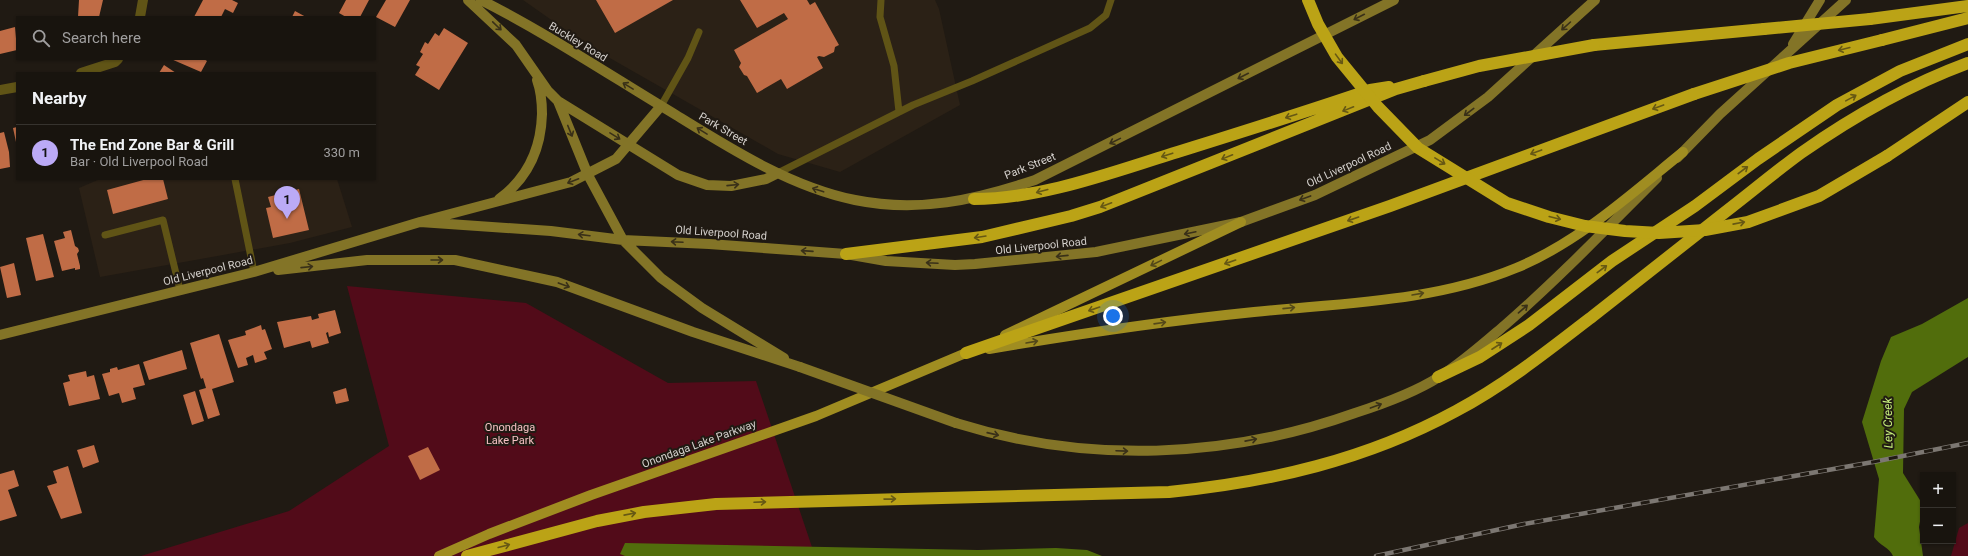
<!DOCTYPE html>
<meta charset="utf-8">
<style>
:root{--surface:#18140e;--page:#25211c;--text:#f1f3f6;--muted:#9f9e9e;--line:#36332e;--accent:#bbaaf6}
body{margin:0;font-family:Roboto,sans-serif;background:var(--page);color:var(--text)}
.controls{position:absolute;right:12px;bottom:12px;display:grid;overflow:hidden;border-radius:0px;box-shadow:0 1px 3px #0004}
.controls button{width:36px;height:36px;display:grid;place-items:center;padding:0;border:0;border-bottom:1px solid var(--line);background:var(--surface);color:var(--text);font:20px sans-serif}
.you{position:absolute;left:1113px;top:316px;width:14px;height:14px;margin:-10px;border:3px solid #fff;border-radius:50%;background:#1a73e8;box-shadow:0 0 0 6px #1a73e833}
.badge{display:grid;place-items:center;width:26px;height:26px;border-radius:50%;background:var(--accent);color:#111;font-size:13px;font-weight:700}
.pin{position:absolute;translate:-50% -33px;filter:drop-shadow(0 1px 2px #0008)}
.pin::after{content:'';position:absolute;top:21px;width:14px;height:12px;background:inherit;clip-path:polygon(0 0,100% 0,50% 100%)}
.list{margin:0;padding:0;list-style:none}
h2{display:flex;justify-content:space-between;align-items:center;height:52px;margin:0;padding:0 16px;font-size:17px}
h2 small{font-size:13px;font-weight:400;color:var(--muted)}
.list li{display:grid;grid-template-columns:26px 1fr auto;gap:12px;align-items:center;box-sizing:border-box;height:56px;padding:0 16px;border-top:1px solid var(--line)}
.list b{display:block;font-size:15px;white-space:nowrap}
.list p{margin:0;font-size:13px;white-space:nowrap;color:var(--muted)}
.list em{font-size:13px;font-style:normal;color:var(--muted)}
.icon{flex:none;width:22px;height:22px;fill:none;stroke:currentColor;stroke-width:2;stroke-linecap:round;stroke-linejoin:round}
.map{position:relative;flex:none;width:1968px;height:556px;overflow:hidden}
.search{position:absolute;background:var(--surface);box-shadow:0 1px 3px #0004;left:16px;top:16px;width:360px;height:44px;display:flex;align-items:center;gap:10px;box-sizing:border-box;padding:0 14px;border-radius:0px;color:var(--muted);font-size:15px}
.panel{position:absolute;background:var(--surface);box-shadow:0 1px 3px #0004;left:16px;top:72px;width:360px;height:108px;border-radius:0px}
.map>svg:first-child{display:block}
.built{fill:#2b2116}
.green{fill:#520b19}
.water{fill:#516d0c}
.building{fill:#c06c46}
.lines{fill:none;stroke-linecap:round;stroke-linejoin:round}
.lane{stroke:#605416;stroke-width:7}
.street{stroke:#605416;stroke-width:10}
.secondary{stroke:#837427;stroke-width:10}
.primary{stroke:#a08d21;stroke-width:10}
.highway{stroke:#bba316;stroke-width:12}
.rail-casing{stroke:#7c7772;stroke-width:4.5}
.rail{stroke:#201a13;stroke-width:3;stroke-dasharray:9;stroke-linecap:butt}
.secondary-bridge{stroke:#837427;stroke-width:10}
.highway-bridge{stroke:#bba316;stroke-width:12}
.oneway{stroke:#393018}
.oneway2{stroke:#665814}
.oneway3{stroke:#534819}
.labels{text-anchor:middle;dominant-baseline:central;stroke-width:4;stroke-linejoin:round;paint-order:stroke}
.street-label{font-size:11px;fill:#d4d0cc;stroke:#201a13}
.park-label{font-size:11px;fill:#f5c1c3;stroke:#201a13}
.water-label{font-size:12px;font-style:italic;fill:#c7f07d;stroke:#201a13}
</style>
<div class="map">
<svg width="1968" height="556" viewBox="0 0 1968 556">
<rect width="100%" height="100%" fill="#201a13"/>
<path class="built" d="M 523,0 L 935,0 L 939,9 L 960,105 L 840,172 L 778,154 L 587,45 Z
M 100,179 L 337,179 L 352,227 L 290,243 L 100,277 L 79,188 Z"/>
<path class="green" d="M 347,286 L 526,303 L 668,383 L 756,381 L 815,556 L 141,556 L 289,511 L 389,446 Z
M 1968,523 L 1968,556 L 1951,556 L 1959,528 Z"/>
<path class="water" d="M 1968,298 L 1968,357 L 1912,392 L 1904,409 L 1903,473 L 1923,505 L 1919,527 L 1923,556 L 1893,556 C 1890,548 1879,545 1874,537 L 1879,479 L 1862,422 L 1881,361 L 1891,337 L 1922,324 Z
M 625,543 L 978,550 L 1056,548 L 1087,550 L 1102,556 L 625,556 L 620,554 Z"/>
<path class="building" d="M 79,0 L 103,0 L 99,17 L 78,17 Z
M 203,0 L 232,0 L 238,3 L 233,13 L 225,9 L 221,17 L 194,17 Z
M 346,0 L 369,0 L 360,17 L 346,17 L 339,13 Z
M 386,0 L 410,0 L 395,27 L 376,17 Z
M 596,0 L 673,0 L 615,33 Z
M 740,0 L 807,0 L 810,5 L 815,2 L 839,45 L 835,47 L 834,52 L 824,57 L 819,56 L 817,57 L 823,68 L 787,89 L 781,79 L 757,93 L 747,76 L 744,75 L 739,67 L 741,63 L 734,50 L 788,19 L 784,13 L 757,28 Z
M 295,11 L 306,17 L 292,17 Z
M 15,27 L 17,50 L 0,54 L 0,31 Z
M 444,28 L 468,43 L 439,90 L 415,75 L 420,67 L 416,65 L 423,54 L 420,52 L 425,42 L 428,44 L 435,33 L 439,36 Z
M 171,59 L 204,59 L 207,61 L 201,72 Z
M 164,65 L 176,73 L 159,73 Z
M 17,127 L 17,142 L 16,142 L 13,128 Z
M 4,132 L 9,152 L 10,167 L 0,169 L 0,133 Z
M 147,179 L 163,179 L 168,199 L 113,214 L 107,190 Z
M 299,189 L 309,230 L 273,238 L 266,208 L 271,207 L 268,197 Z
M 71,230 L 75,246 L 78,248 L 79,251 L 77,254 L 80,266 L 80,269 L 75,270 L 75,268 L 62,271 L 54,241 L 65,238 L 63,232 Z
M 43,234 L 54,277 L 36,281 L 26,238 Z
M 14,263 L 21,295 L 7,298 L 0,267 Z
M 335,310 L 341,333 L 329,337 L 328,332 L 326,333 L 329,343 L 312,348 L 310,341 L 284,348 L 277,322 L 311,316 L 312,320 L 319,318 L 318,314 Z
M 261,325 L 262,330 L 265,329 L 272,349 L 264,352 L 267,359 L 255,363 L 253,355 L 246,358 L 248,365 L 238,368 L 228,340 L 246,335 L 245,331 Z
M 219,334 L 234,382 L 212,389 L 220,415 L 208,419 L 199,390 L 206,388 L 203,378 L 201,379 L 190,343 Z
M 182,350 L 187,369 L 149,380 L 143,362 Z
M 139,364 L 145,385 L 133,388 L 136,399 L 122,403 L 119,393 L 109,396 L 102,374 L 110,372 L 110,369 L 117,367 L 118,370 Z
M 86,371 L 87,377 L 94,375 L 100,399 L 69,406 L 63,383 L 70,381 L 68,375 Z
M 346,388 L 349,401 L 336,404 L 333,392 Z
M 195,391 L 204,421 L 192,425 L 183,395 Z
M 94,445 L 99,462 L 83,468 L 77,450 Z
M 428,447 L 440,470 L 420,480 L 408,456 Z
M 68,466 L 82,513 L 61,519 L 47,486 L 57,483 L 53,471 Z
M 14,470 L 19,486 L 8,490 L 17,516 L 0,521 L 0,474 Z"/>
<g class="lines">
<path class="lane" d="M 881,0 L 880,17 L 894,66 L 899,112
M 661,106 L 688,58 L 699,32
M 778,173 L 913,105 L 972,81 L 1090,28 L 1106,15 L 1111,0
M 235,179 L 254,272
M 105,235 L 163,220 L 180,290"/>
<path class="street" d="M 140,17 L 143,0
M 81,73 L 115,62 L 118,59
M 0,90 L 17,87"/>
<path class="secondary" d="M 468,0 L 516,45 L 548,91 L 558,101 L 588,175 L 623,240 L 661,278 L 702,308 L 784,358
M 481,0 C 548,34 611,76 676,115 C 731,149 791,187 855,200 C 919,213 975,200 1035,180 L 1394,0
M 1793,44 L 1820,0
M 558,101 L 678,175 L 707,185 L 731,186 L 766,179 L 778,173
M 1677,158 L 1720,114 L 1846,0
M 499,199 C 528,178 541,149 542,114 C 542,102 541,91 537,80
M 420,222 L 551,231 L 623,240 L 709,244 L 846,254 L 886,261 L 955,265 L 975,264 L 1096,252 L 1241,222 L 1315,195 L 1430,140 L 1488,97 L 1595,0
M 278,270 L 367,260 L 455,260 L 557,282 L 693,332 L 800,367
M 0,335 L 254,272 L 420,222 L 571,182 L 616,159 L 661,106
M 956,423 C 1087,464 1226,459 1355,413 C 1383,404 1414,393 1439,377 C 1463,362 1484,343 1505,325 C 1558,279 1607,228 1657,178"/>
<path class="primary" d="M 1005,335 L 1241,222
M 989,349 C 1077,334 1165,321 1254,312 C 1341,303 1434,302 1516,268 C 1579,242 1631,194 1683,152
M 439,556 L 489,534 L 591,495 L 816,416 L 973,350"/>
<path class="highway" d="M 1870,19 L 1968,6
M 1882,40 L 1968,18
M 1594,45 L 1764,29
M 1887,156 L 1968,102
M 974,199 C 1039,199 1107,174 1168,155 C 1235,134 1303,113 1370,90 L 1389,87
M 846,254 L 982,237 L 1071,216 L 1100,207 L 1396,89 L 1424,81
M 966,353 L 1390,206 L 1694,94
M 1438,377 L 1480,357 L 1529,325 L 1612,261 L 1695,206 L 1758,159 L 1837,105 L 1900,71 L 1968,44
M 467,556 L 597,521 L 644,512 L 716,504 L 1169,492 C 1270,482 1366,460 1456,411 C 1505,385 1549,350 1593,316 C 1637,281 1681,247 1724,213 C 1750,193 1775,172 1801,153 C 1851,118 1911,84 1968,63"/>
<g class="rail-casing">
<path id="rail" d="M 1376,556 L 1524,524 L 1873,462 L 1968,443"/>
</g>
<use href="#rail" class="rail"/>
<path class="secondary-bridge" d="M 800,367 L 956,423"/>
<path class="highway-bridge" d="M 1308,0 L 1318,24 L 1337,57 L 1378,107 L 1418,148 L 1507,203 L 1549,217 L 1585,226 L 1625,231 L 1659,233 L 1705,230 L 1748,222 L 1819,196 L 1887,156
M 1764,29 L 1870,19
M 1424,81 L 1479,66 L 1594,45
M 1694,94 L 1789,63 L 1882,40"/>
</g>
<defs><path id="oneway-shaft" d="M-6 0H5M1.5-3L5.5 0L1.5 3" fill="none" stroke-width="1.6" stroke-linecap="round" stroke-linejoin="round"/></defs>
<g class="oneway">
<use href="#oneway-shaft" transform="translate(1359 17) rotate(153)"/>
<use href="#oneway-shaft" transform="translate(497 26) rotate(44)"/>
<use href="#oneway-shaft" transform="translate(1566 26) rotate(138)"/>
<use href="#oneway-shaft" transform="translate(1243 76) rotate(153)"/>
<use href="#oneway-shaft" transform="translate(628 86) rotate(-149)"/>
<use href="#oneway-shaft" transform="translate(1469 112) rotate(143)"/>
<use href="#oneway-shaft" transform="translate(570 131) rotate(68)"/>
<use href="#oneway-shaft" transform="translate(702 131) rotate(-148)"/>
<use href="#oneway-shaft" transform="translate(615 136) rotate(32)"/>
<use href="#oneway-shaft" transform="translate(1115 141) rotate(154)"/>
<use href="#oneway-shaft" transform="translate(573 181) rotate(159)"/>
<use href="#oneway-shaft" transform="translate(733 185) rotate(-6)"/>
<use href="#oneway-shaft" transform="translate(818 190) rotate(-162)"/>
<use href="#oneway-shaft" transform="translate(1305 198) rotate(160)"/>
<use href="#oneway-shaft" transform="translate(1190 233) rotate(168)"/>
<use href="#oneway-shaft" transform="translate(584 235) rotate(-173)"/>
<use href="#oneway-shaft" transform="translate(677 242) rotate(-177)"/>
<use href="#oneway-shaft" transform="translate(807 251) rotate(-176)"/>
<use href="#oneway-shaft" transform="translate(1062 256) rotate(174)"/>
<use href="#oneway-shaft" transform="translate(437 260)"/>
<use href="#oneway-shaft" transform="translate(932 263) rotate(-177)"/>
<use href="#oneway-shaft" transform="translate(307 267) rotate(-6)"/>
<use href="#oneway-shaft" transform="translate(564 285) rotate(20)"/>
<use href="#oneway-shaft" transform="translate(1523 309) rotate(-41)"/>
<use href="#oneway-shaft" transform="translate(1376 406) rotate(-20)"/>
<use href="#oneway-shaft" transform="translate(993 434) rotate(13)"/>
<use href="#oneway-shaft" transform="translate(1251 440) rotate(-11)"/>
<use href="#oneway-shaft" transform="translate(1122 451) rotate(2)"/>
</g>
<g class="oneway2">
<use href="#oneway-shaft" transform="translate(1844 49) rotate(166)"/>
<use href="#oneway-shaft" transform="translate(1339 59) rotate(54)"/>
<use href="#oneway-shaft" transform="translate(1851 98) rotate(-29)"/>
<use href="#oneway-shaft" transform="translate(1658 107) rotate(160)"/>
<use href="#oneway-shaft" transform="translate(1348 109) rotate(158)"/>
<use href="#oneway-shaft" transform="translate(1291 116) rotate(162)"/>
<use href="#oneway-shaft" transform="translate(1536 152) rotate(160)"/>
<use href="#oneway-shaft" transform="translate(1167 155) rotate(162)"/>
<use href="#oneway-shaft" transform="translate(1227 157) rotate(158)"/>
<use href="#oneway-shaft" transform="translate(1440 161) rotate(31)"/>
<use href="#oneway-shaft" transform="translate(1743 170) rotate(-37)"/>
<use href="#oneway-shaft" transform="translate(1042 191) rotate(165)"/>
<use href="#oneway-shaft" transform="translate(1106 205) rotate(159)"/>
<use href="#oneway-shaft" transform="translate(1555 218) rotate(14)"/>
<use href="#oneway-shaft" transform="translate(1353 219) rotate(161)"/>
<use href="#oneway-shaft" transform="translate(1739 223) rotate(-11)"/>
<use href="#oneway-shaft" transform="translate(980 237) rotate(171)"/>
<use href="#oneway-shaft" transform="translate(1230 262) rotate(161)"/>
<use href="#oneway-shaft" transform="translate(1602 269) rotate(-37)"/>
<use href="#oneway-shaft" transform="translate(1094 309) rotate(161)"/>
<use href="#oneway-shaft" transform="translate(1497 346) rotate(-33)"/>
<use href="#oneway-shaft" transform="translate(890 499) rotate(-1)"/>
<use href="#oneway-shaft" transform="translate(760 502) rotate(-2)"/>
<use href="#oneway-shaft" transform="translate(630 514) rotate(-11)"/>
<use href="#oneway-shaft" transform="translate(504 546) rotate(-15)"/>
</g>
<g class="oneway3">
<use href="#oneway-shaft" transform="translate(1156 263) rotate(154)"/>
<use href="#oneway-shaft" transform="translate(1418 294) rotate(-10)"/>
<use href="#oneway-shaft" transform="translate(1289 308) rotate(-6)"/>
<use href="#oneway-shaft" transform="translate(1160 323) rotate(-8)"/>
<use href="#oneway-shaft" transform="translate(1032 342) rotate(-10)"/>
</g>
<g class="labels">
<g class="street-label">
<text transform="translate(578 42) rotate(31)">Buckley Road</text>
<text transform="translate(723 129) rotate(30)">Park Street</text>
<text transform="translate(1349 165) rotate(-25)">Old Liverpool Road</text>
<text transform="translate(1030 166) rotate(-22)">Park Street</text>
<text transform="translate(721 233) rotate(4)">Old Liverpool Road</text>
<text transform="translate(1041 246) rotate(-6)">Old Liverpool Road</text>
<text transform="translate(208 271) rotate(-14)">Old Liverpool Road</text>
<text transform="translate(699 444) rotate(-20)">Onondaga Lake Parkway</text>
</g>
<g class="park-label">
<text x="510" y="427">Onondaga<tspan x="510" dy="13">Lake Park</tspan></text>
</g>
<g class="water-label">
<text transform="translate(1888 423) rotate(-91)">Ley Creek</text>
</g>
</g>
</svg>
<div class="controls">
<button>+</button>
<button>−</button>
</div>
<div class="you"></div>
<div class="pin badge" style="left:287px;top:219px">1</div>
<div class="search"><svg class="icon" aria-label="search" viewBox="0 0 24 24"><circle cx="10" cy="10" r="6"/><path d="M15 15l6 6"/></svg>Search here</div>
<section class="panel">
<h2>Nearby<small></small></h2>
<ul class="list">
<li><span class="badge">1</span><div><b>The End Zone Bar &amp; Grill</b><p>Bar · Old Liverpool Road</p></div><em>330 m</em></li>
</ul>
</section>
</div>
